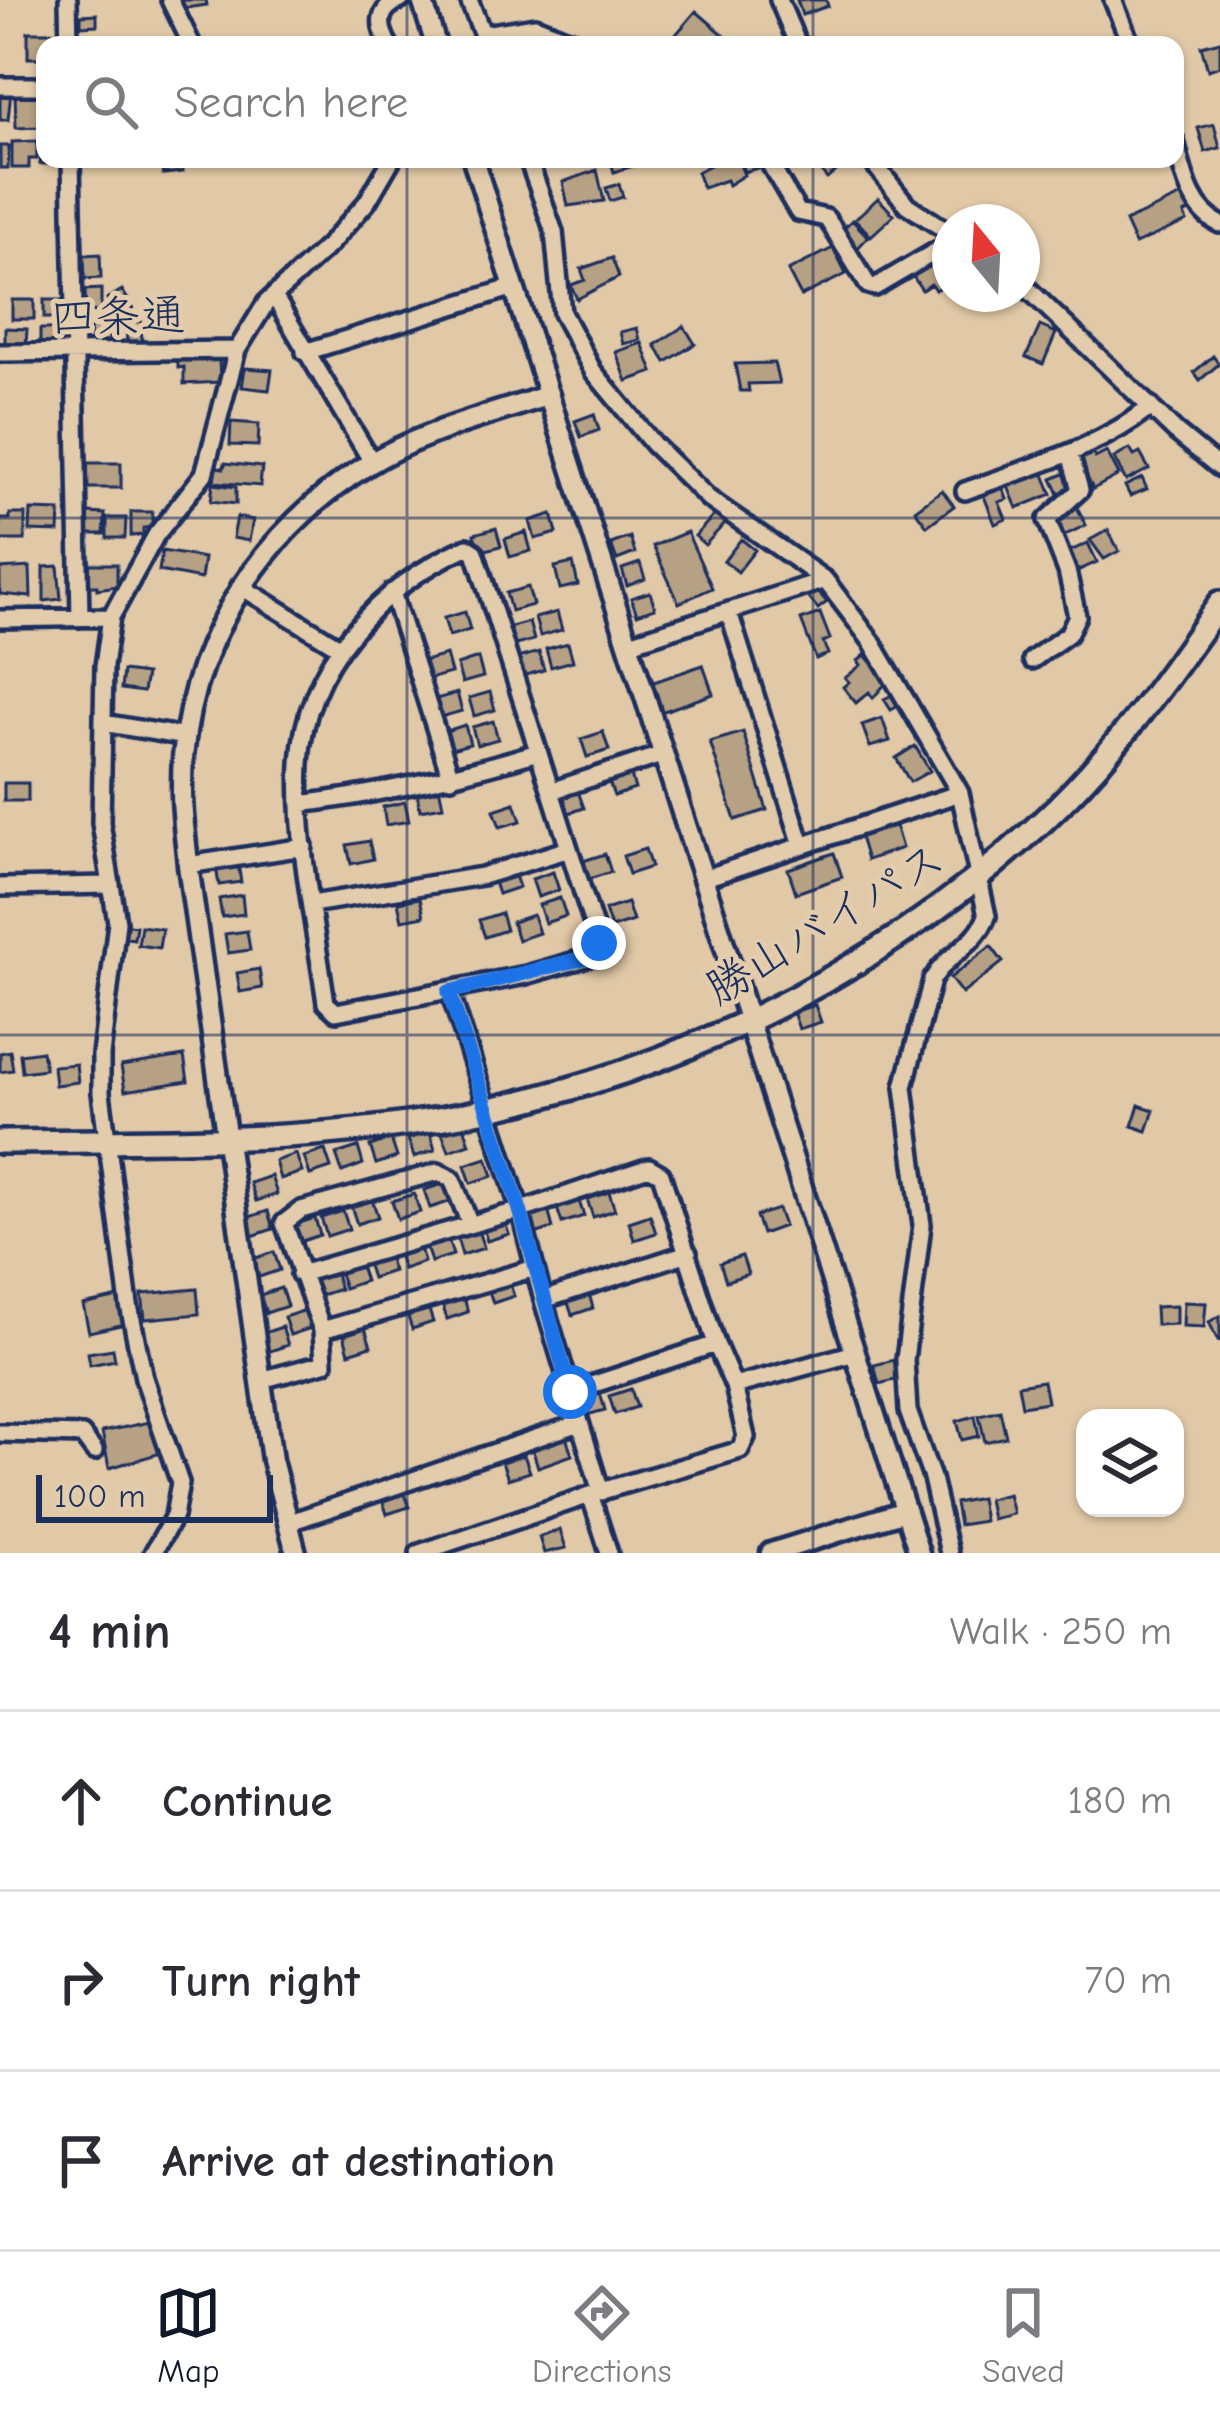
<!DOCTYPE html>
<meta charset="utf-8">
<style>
:root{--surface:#fff;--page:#f7f7f7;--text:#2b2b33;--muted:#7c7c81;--line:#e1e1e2;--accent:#111827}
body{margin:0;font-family:"Comic Neue","Klee One",sans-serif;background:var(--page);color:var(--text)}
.controls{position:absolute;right:36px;bottom:36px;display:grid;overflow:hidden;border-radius:24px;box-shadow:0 3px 9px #0004}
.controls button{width:108px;height:108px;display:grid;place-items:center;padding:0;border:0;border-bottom:3px solid var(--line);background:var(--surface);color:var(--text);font:60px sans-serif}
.compass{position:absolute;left:932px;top:204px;width:108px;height:108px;border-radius:50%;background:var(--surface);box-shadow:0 3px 9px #0004;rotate:342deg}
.scale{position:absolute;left:36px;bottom:30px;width:237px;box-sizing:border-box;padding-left:12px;border:6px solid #1b2f5e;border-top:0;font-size:33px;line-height:42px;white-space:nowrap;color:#1b2f5e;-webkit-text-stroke:9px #e3ccac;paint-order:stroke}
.stop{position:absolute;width:36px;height:36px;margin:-27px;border:9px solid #1a73e8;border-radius:50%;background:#fff}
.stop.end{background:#1a73e8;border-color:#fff;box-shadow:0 3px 12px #0008}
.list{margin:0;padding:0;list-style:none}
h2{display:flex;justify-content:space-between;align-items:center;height:156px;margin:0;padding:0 48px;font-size:51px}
h2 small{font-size:39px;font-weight:400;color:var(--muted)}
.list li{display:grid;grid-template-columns:78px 1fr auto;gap:36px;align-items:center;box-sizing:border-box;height:180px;padding:0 48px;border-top:3px solid var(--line)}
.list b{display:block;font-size:45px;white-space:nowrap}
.list em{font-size:39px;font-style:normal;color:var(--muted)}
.icon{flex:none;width:66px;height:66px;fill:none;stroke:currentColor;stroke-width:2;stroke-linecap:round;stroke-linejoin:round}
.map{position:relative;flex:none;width:1220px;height:1553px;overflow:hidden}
.search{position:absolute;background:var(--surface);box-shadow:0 3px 9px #0004;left:36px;right:36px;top:36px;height:132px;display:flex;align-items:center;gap:30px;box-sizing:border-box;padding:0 42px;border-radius:24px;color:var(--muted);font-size:45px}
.sheet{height:696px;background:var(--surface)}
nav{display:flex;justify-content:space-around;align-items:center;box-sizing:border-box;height:168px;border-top:3px solid var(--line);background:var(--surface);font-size:33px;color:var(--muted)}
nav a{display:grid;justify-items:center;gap:6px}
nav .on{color:var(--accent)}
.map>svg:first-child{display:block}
.building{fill:#b7a184;stroke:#1b2f5e;stroke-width:3}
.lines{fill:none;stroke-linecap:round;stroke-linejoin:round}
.minor-casing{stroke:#1b2f5e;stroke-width:24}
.tertiary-casing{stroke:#1b2f5e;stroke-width:27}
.secondary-casing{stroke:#1b2f5e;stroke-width:30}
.minor{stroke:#e3ccac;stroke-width:15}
.tertiary{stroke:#e3ccac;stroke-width:18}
.secondary{stroke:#e3ccac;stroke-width:21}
.route{stroke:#1a73e8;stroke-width:15}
.grid{fill:none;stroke:#1b2f5e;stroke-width:3;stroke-opacity:0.55}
.labels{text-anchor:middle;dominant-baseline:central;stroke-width:10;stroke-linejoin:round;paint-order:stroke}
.street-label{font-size:45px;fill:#1b2f5e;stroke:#e3ccac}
</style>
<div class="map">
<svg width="1220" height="1553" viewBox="0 0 1220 1553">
<rect width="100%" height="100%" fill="#e1c8a6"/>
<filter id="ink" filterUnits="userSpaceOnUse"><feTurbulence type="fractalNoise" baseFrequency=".00833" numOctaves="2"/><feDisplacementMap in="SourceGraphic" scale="24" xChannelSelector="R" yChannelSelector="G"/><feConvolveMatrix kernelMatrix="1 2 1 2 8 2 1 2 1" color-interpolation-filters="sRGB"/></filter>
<g filter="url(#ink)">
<path class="building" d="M 174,0 L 206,0 L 207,5 L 179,9 Z
M 797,0 L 826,0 L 828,6 L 802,15 Z
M 696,11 L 724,35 L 716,45 L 667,45 Z
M 97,14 L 97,25 L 81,26 L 81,15 Z
M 28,32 L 62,32 L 62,45 L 45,45 L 45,58 L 28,58 Z
M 532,34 L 534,45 L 506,45 L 505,41 Z
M 1220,41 L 1220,66 L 1208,70 L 1201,46 Z
M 0,91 L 11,91 L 8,120 L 0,120 Z
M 15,91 L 39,91 L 40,127 L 16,128 Z
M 1214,124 L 1220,148 L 1205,152 L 1198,128 Z
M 37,141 L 37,159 L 29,159 L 29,168 L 12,168 L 12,142 Z
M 43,141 L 45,159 L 63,159 L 63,164 L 40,164 Z
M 0,146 L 9,146 L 8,168 L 0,168 Z
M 161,159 L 182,159 L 183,172 L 163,174 Z
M 610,159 L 649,159 L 649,161 L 614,172 Z
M 721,159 L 738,159 L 744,175 L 728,185 L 726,180 L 703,188 L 697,172 Z
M 755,159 L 758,168 L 744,172 L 741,161 Z
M 817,159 L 851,159 L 827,179 L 813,162 Z
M 597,170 L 604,201 L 568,206 L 563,182 Z
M 619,184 L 623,197 L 610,201 L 606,188 Z
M 1182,196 L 1189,211 L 1184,214 L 1187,221 L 1135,244 L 1125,222 Z
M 878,198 L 894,215 L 871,236 L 855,219 Z
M 852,220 L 868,237 L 854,252 L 842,230 Z
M 833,248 L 846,274 L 801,296 L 788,271 Z
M 100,254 L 101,278 L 85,279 L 84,255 Z
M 943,255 L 950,267 L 945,273 L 950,281 L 935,290 L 931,284 L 922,290 L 912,275 Z
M 612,258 L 619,277 L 577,299 L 571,285 L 585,280 L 581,269 Z
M 101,289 L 101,311 L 86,312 L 85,290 Z
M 122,290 L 133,308 L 117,317 L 107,299 Z
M 12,300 L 34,300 L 34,319 L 12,319 Z
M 44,300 L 65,300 L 66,318 L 44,318 Z
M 126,321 L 141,321 L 142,344 L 127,344 Z
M 109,322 L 109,344 L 91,345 L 90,323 Z
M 684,326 L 695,344 L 666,362 L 655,345 Z
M 1040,326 L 1056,333 L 1043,364 L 1026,357 Z
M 5,328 L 27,329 L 26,346 L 5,346 Z
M 637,328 L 640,340 L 623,344 L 620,332 Z
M 40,329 L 62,329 L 61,346 L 40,346 Z
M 642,343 L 653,372 L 627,381 L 616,352 Z
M 1213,356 L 1219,364 L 1200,380 L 1194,372 Z
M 219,359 L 220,382 L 184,384 L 184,367 L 178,368 L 178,360 Z
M 774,363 L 779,383 L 748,384 L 749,391 L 740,391 L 735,364 Z
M 245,368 L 272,370 L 269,390 L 242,387 Z
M 594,414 L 599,430 L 581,437 L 575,421 Z
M 231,422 L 259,424 L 258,446 L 230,445 Z
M 1091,449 L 1095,458 L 1107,452 L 1119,475 L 1093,489 L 1076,457 Z
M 1130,449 L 1134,456 L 1140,453 L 1149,469 L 1126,481 L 1114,458 Z
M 87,463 L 121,463 L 121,488 L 87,488 Z
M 225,463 L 262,467 L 260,486 L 214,482 L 216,467 L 224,468 Z
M 1042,470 L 1052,494 L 1017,508 L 1007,484 Z
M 1066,473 L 1074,490 L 1060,496 L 1052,479 Z
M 1142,478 L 1147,489 L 1130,496 L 1125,486 Z
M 1001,483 L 1007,499 L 999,502 L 1006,519 L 995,524 L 982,491 Z
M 213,484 L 236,487 L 236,504 L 211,501 Z
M 942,490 L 954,506 L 927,526 L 915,510 Z
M 1077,507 L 1086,525 L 1061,537 L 1052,519 Z
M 31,510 L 60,511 L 59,532 L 30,531 Z
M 131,512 L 152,512 L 152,527 L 143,528 L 143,535 L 131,536 Z
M 87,513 L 105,514 L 104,534 L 86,534 Z
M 716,513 L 726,522 L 705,545 L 695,536 Z
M 10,514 L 25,514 L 25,540 L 0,540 L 0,519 L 10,519 Z
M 552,514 L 557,533 L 535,539 L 530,521 Z
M 237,517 L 253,520 L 249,541 L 233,538 Z
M 107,518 L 126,518 L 125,538 L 107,538 Z
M 496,528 L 501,546 L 479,552 L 474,534 Z
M 1108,530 L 1119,551 L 1104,559 L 1090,540 Z
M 526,532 L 531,551 L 510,557 L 505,539 Z
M 687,532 L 712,588 L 679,603 L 653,546 Z
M 630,537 L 635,553 L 617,560 L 611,544 Z
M 741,539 L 755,550 L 738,572 L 724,561 Z
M 1088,543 L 1097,562 L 1075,572 L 1066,553 Z
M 162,551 L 204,558 L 201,579 L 159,571 Z
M 573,563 L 578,585 L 560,589 L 555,567 Z
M 640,563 L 645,579 L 627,586 L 622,569 Z
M 88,564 L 117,564 L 117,586 L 97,589 L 97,586 L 89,586 Z
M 58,566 L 61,599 L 44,601 L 44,567 Z
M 30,567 L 31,597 L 0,594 L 0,569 Z
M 528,587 L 533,605 L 511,611 L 506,593 Z
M 816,590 L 827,602 L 818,609 L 808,597 Z
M 650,592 L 655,608 L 637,614 L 631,598 Z
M 465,612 L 470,630 L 449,636 L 444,618 Z
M 557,612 L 562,630 L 540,636 L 535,618 Z
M 820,613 L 830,639 L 823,642 L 828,654 L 816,659 L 801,620 Z
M 529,622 L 534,640 L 512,646 L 507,628 Z
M 568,643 L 573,661 L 551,667 L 546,649 Z
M 539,652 L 544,670 L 522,676 L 517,658 Z
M 446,655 L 451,673 L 429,679 L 424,661 Z
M 865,655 L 887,682 L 873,698 L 869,692 L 856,703 L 843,687 L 849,682 L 845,678 L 861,665 L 858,661 Z
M 478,658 L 483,677 L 462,683 L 457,665 Z
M 703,665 L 713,694 L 658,713 L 648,684 Z
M 123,671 L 146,674 L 143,692 L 121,689 Z
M 490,692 L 495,710 L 474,716 L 469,698 Z
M 898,692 L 904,703 L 891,710 L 884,699 Z
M 457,693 L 462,711 L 441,717 L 436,699 Z
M 882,718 L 890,741 L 870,747 L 862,725 Z
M 493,721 L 498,739 L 477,745 L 472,727 Z
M 465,725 L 470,744 L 448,750 L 443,732 Z
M 603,732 L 609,750 L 587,757 L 581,739 Z
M 743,732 L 767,810 L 735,820 L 710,742 Z
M 915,746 L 930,771 L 910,782 L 896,758 Z
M 630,772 L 635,789 L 614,796 L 608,779 Z
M 4,783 L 28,783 L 28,801 L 4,801 Z
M 439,787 L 443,806 L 420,810 L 417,792 Z
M 578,791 L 584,808 L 563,815 L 557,798 Z
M 405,802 L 409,821 L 386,825 L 383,807 Z
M 515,803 L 521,821 L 500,827 L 494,810 Z
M 895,825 L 902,848 L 867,860 L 860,837 Z
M 369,841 L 373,859 L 351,864 L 347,845 Z
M 645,849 L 651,867 L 629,874 L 623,856 Z
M 834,853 L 842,877 L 796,893 L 788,869 Z
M 605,854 L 611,872 L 589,879 L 583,861 Z
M 238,864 L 241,882 L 219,885 L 216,867 Z
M 513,870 L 519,887 L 498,894 L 492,876 Z
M 553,872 L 559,890 L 538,897 L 532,879 Z
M 242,895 L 244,914 L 222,917 L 219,899 Z
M 420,898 L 424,916 L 402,920 L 398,902 Z
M 560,898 L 566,916 L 545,923 L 539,905 Z
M 627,903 L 633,921 L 611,928 L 605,910 Z
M 501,913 L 506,930 L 485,937 L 479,920 Z
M 533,915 L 539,933 L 518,940 L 512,922 Z
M 122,924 L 136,926 L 134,939 L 120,937 Z
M 141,926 L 162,929 L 159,948 L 138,945 Z
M 247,931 L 250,950 L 228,953 L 225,934 Z
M 991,946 L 1003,962 L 962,994 L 950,978 Z
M 259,969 L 262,988 L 240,992 L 237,973 Z
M 815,1005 L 821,1022 L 799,1029 L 793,1012 Z
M 10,1051 L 13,1070 L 0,1072 L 0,1053 Z
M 42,1051 L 45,1069 L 22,1072 L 20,1054 Z
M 184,1056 L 188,1081 L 125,1091 L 121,1066 Z
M 76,1064 L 78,1082 L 55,1085 L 53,1066 Z
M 1139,1105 L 1154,1110 L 1147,1131 L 1132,1126 Z
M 464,1126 L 470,1144 L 449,1151 L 442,1133 Z
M 430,1132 L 435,1150 L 414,1157 L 408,1139 Z
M 391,1139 L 397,1157 L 376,1164 L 370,1146 Z
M 358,1147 L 363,1164 L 342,1172 L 336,1154 Z
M 325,1150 L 331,1168 L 310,1175 L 304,1157 Z
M 296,1154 L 302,1172 L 280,1179 L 275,1161 Z
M 487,1158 L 493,1176 L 471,1183 L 465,1165 Z
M 271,1176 L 277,1194 L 256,1201 L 250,1183 Z
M 446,1183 L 452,1201 L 430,1208 L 424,1190 Z
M 609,1192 L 615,1210 L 593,1217 L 587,1199 Z
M 414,1194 L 420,1212 L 398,1219 L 392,1201 Z
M 578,1198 L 584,1216 L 562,1223 L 556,1205 Z
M 372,1199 L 378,1217 L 357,1224 L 351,1206 Z
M 778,1209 L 784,1226 L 762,1234 L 756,1216 Z
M 548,1210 L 553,1228 L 532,1235 L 526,1217 Z
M 268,1211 L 273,1229 L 252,1236 L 246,1218 Z
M 343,1211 L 349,1229 L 327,1236 L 321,1218 Z
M 650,1215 L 656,1233 L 634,1240 L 629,1222 Z
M 503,1217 L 509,1234 L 487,1241 L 482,1224 Z
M 315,1218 L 320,1235 L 299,1242 L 293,1225 Z
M 478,1231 L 484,1248 L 462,1255 L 457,1238 Z
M 447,1237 L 453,1255 L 431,1262 L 425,1244 Z
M 419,1244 L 424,1262 L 403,1269 L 397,1251 Z
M 274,1252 L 280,1270 L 259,1277 L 253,1259 Z
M 387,1253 L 393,1271 L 372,1278 L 366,1260 Z
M 742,1256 L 748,1274 L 726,1281 L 720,1263 Z
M 359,1263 L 365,1281 L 344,1288 L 338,1270 Z
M 334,1271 L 340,1289 L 318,1296 L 312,1278 Z
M 508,1278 L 514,1296 L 493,1303 L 487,1285 Z
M 281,1288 L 287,1306 L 266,1313 L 260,1295 Z
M 197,1289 L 199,1314 L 145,1319 L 142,1294 Z
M 588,1290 L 593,1308 L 572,1315 L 566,1297 Z
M 463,1294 L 468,1312 L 447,1319 L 441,1301 Z
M 119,1297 L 125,1324 L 89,1332 L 83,1305 Z
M 1184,1302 L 1206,1303 L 1204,1327 L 1183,1326 Z
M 427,1304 L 433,1322 L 412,1329 L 406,1311 Z
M 1176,1306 L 1176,1324 L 1156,1325 L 1155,1307 Z
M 306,1310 L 311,1328 L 290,1335 L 284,1317 Z
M 1220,1316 L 1220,1340 L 1218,1341 L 1209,1322 Z
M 282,1327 L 288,1345 L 267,1352 L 261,1334 Z
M 365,1328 L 371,1346 L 349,1353 L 344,1335 Z
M 113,1349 L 115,1360 L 90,1365 L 88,1353 Z
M 894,1360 L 899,1379 L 879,1384 L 874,1365 Z
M 1043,1381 L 1047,1402 L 1022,1406 L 1018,1385 Z
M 599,1389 L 605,1410 L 587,1415 L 580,1394 Z
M 631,1389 L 637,1407 L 615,1414 L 609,1396 Z
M 1000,1410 L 1006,1437 L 985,1442 L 979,1415 Z
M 975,1416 L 979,1436 L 962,1440 L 957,1421 Z
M 154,1421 L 161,1453 L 109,1468 L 102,1432 Z
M 566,1437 L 572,1455 L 538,1467 L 532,1448 Z
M 524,1455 L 530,1472 L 508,1479 L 502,1462 Z
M 403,1489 L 409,1507 L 387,1514 L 381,1496 Z
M 1008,1494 L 1013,1514 L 992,1519 L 988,1499 Z
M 980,1498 L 984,1521 L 959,1525 L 955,1503 Z
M 560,1530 L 566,1548 L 544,1553 L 539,1537 Z"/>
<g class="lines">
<g class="minor-casing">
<path id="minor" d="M 68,0 L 69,45
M 170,0 L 192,45
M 469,0 L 487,45
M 779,0 L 798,45
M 1113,0 L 1131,45
M 484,34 L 535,26 L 583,45
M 389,45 C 378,26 377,9 401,0
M 0,86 L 45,86
M 1175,141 C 1183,170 1189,210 1220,224
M 71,159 L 80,618
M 528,159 L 554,232 L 562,313 L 593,371 L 653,444 L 709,499 L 825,580 L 872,642 L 960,793 L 987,916 C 975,947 948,952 932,980 L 904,1087 L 922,1225 L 905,1360 L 908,1411 L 932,1478 L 949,1553
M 767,159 L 798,212 L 826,218 L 831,225 L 868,285 L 875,287 L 950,243
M 870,159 L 907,205 L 950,233
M 1022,283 L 1176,432 L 1220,468
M 274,296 L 372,462
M 305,352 L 514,287
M 0,353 L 237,350
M 965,491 C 1029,467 1096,450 1151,407
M 467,547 L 475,552 L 599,943 L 596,955 L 526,975 L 336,1012 L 326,1003 C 315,925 296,843 300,763 C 305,663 380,586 467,547 Z
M 240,586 L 339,647
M 392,592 L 451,778
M 729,612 L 802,845
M 0,619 L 111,617
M 627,644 L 825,580
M 1032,660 L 1068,634 L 1077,616 L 1067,571 L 1047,520 L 1080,490 L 1070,453
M 103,723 L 186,737
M 551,791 L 664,754
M 300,804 C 382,794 459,776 538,752
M 188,865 L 304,847
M 702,879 L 960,793
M 0,887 L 111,885
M 312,904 L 482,876 L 569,849
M 450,992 L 520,1210 L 543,1300 L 601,1492
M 300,1274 L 534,1206 L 649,1167 L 661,1174 L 716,1344 L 734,1386 L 746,1437 L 740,1450 L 605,1490 L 419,1553
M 543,1300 L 688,1253
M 322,1330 L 535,1268
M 261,1380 L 324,1363 L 322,1330 L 284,1223 L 301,1210 L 438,1172 L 452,1179 L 470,1224
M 734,1386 L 855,1353
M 570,1392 L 716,1344
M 0,1433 L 82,1435 L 94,1451
M 591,1497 L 609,1553
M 287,1523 L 580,1423
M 153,1553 L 174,1516 L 180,1483 L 144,1378 L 129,1305 L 101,1093 L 101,1055 L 117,922 L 101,823 L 104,666 L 111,617 L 156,535 L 204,474 L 237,350 L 266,303 L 328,246 L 367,202 L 392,159"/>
</g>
<g class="tertiary-casing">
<path id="tertiary" d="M 422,0 L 436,45
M 473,159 L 919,1553
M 296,1553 L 272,1460 L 188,865 C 186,841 182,816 182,792 C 180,656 255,534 369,464 C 423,431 489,416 549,395
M 771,1553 L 905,1511"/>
</g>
<g class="secondary-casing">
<path id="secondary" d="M 0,1142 C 136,1140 272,1143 407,1124 C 643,1090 869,984 1043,821 C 1111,758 1168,678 1220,603"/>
</g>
<use href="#minor" class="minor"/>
<use href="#tertiary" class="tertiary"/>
<use href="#secondary" class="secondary"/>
</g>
</g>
<g class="lines" filter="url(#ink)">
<path class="route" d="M 570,1392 L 520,1210 L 449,992 L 596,955 L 599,943"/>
</g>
<path class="grid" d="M 407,0 L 407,45M 813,0 L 813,45M 407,159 L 407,1553M 813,159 L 813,1553M 0,518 L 1220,518M 0,1035 L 1220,1035"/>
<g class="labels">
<g class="street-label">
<text transform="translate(118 316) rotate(-1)">四条通</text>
<text transform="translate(825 923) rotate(-31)">勝山バイパス</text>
</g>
</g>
</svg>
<div class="controls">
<button><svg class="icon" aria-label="layers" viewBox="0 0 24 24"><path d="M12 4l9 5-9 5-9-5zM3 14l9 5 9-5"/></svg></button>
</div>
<svg class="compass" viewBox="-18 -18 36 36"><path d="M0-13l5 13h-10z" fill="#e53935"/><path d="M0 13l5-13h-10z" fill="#7c7c81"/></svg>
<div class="scale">100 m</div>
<div class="stop" style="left:570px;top:1392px"></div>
<div class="stop end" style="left:599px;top:943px"></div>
<div class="search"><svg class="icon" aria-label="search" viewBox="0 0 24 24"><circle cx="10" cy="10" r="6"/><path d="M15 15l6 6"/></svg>Search here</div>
</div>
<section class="sheet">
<h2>4 min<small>Walk · 250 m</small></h2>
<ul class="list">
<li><svg class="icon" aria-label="ahead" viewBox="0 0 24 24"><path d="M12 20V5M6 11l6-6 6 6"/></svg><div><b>Continue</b></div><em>180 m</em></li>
<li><svg class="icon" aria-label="right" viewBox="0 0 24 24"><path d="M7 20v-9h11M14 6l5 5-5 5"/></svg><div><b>Turn right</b></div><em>70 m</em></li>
<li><svg class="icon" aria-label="arrive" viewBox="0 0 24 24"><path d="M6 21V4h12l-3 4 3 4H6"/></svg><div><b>Arrive at destination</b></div></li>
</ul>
</section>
<nav>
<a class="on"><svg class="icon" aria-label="map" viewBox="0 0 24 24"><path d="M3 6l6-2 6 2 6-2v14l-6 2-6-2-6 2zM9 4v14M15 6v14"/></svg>Map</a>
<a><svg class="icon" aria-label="directions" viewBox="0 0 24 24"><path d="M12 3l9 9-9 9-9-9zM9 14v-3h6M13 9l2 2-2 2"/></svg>Directions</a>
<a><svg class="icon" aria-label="saved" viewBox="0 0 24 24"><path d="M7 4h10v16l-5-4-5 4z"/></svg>Saved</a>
</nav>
